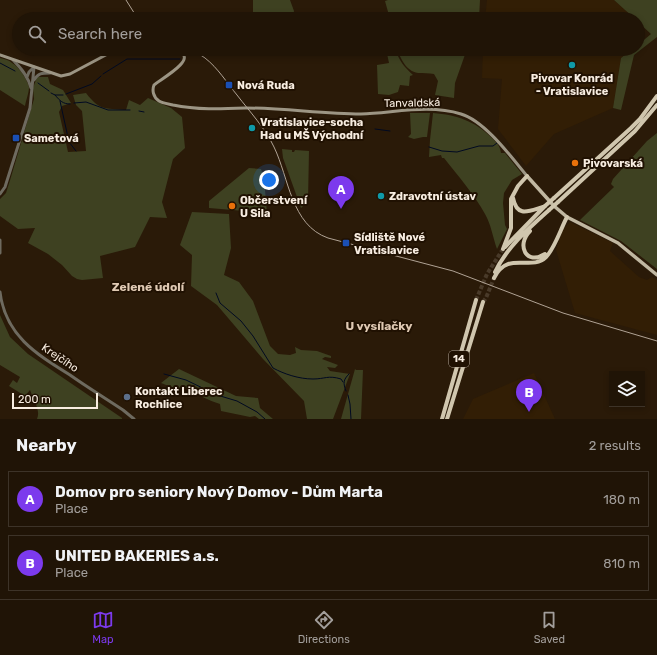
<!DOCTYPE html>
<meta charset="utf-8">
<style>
:root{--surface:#201406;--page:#281d10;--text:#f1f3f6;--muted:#a29e9b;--line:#3d3328;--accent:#7c3aed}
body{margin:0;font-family:Rubik,sans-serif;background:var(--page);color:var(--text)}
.controls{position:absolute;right:12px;bottom:12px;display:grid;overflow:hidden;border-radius:0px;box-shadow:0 2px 6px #0003}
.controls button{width:36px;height:36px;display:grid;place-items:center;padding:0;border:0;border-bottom:1px solid var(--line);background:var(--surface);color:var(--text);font:20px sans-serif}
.scale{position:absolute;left:12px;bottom:10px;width:86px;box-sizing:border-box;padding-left:4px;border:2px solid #f8ede1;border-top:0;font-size:11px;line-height:14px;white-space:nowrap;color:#f8ede1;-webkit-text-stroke:3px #201102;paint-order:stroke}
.you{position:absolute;left:269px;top:180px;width:14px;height:14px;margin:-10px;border:3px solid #fff;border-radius:50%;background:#1a73e8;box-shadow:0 0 0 6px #1a73e833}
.badge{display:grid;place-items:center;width:26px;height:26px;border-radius:50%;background:var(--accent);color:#fff;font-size:13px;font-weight:700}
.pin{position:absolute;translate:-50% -33px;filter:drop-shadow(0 1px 2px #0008)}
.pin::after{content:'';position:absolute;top:21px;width:14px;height:12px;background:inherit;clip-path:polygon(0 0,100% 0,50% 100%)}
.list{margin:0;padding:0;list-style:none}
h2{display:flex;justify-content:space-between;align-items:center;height:52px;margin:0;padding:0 16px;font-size:17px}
h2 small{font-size:13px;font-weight:400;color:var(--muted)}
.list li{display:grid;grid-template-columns:26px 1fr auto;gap:12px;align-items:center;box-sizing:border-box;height:56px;margin:0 8px 8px;padding:0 8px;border:1px solid var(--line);border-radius:0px}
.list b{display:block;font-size:15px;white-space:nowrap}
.list p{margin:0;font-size:13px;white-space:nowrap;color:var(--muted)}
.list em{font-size:13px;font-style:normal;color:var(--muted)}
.icon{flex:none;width:22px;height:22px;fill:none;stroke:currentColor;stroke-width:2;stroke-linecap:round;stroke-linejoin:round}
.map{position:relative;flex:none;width:657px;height:419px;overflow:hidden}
.search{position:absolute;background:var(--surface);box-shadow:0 2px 6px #0003;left:12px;right:12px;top:12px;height:44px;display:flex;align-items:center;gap:10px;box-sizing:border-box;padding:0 14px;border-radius:22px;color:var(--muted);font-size:15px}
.sheet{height:180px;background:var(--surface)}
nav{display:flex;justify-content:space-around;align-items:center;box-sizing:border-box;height:56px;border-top:1px solid var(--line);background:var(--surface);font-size:11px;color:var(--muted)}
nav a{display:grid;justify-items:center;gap:2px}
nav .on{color:var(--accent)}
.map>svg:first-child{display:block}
.built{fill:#321e05}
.green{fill:#3e4121}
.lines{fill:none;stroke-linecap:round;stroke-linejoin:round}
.stream{stroke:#000921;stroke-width:1}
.trunk-tunnel{stroke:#493a29;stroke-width:4;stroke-dasharray:4 2;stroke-linecap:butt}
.tertiary{stroke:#6e6a5f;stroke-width:3}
.secondary{stroke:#9c9584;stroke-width:3}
.primary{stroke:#c0b7a1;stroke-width:3.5}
.trunk{stroke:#d0c6ae;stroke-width:4}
.tram{stroke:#b0a395;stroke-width:1}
.trunk-bridge{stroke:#d0c6ae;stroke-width:4}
.culture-dot{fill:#0f9aa8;stroke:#201102;stroke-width:1.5}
.transit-dot{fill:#1a4fb4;stroke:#201102;stroke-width:1.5}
.food-dot{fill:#e8710a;stroke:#201102;stroke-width:1.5}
.service-dot{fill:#5c6f8a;stroke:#201102;stroke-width:1.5}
.labels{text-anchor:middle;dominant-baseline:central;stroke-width:4;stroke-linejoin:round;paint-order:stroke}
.shield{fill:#201102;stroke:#b7ab9e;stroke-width:1}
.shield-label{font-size:10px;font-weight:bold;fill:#f8ede1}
.poi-label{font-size:11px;font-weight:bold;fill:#f8ede1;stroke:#201102;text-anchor:start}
.street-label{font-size:11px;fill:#f8ede1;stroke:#201102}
.neighbourhood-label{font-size:12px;font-weight:bold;fill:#dfc9b3;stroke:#201102}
</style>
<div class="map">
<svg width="657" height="419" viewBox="0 0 657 419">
<rect width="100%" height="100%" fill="#2a1a08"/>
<path class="built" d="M 487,0 L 614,0 L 635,19 L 485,19 Z
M 483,49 L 632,49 L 621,58 L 613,108 L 554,134 L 526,166 L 498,129 L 502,79 L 482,78 Z
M 570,222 L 613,243 L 610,251 L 639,277 L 647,280 L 652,277 L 657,280 L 657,335 L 575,313 L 556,250 L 563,229 Z
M 534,373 L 555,419 L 463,419 L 473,399 Z"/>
<path class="green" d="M 253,0 L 290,0 L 294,11 L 292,19 L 251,19 L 253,13 Z
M 388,0 L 480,0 L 479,19 L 390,19 L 385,1 Z
M 614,0 L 657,0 L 657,37 L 634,55 L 621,110 L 613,108 L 621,58 L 632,49 L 638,49 L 638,45 L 651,34 L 638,22 L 638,19 L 635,19 Z
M 386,49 L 395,49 C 399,60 404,67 413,75 L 410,76 L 409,86 L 400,85 L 398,92 L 389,95 L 378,94 L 377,65 L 389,63 Z
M 397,49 L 467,49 L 455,83 L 454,98 L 435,95 L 438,81 L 434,74 C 429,73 423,73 418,73 C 406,71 401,59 397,49 Z
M 0,58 C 4,59 9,60 12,63 C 19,67 27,79 29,87 C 29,93 26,100 25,106 L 0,90 Z
M 37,77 L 48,77 L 50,84 L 63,90 L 71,103 L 62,106 L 59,112 L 68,152 L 86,151 L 82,111 L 76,105 L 73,95 L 86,93 C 100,111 104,108 126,110 L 129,100 L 140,105 L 148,98 L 171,108 L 182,117 L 185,148 L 173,159 L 162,202 L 167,218 L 150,217 L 135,247 L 100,256 L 103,278 L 82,280 L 77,279 L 72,276 L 62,265 L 48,254 L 28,243 L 35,228 L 18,229 L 0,216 L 0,199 L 6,193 L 11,177 L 34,99 L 33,88 Z
M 410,113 L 430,113 L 427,137 L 423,137 L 414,139 L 408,137 L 411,134 Z
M 433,113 C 457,115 475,121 492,138 C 497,143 500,146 501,153 L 505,153 L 522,174 L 512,180 L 504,193 L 503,203 L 505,225 L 507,229 L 497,249 C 493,238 491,224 485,214 C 474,194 458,176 444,158 L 442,158 L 441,155 L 429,157 L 430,140 Z
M 657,133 L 657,269 L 621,241 L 580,220 L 614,187 L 611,184 L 613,179 L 647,141 Z
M 282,149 L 292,150 L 292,152 L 294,152 L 295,150 L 309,151 L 308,201 L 301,208 L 283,158 Z
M 249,168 L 261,169 L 264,179 L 267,213 L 209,208 L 209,201 Z
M 192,212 L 229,214 L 231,248 L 224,275 L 239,282 L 253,301 L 270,346 L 278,354 L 290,355 L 296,353 L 295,347 L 301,350 L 317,351 L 331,356 L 331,358 L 325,357 L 322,359 L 338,365 L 335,368 L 327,367 L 330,371 L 350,374 L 333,419 L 307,419 L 304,401 L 263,359 L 217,305 L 191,286 L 192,255 L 180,245 Z
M 0,315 L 10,337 L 28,354 L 122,418 L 122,419 L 37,419 C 41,410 33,399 30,390 L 25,396 L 9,386 L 13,380 L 17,383 L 20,377 L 0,365 Z
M 179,369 L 236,396 L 258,398 L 260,408 L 273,419 L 259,419 L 255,416 L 250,417 L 221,411 L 220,404 C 208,400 199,396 189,388 L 174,388 L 161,383 Z
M 355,369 L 356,370 L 363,370 L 361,419 L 341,419 Z"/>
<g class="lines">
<path class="stream" d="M 215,51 L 220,49
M 0,63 L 15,71
M 103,74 L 127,59 L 180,59
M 38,83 L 49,91
M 51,93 L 55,95 L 63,95
M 66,94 L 92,84 L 101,76
M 55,95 C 60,101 63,104 70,104
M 60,101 L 69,142 L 76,151
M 74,103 L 86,102 L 108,110 L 130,110
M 139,111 L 144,112
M 375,129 L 390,131
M 429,147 L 442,151 L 457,152 L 479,146 L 493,146 L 497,143
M 216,293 L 220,303 L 241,321 L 253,336 L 273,368 C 284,374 299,379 313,379 C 325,379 328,375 341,379 L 343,382
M 164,374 L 186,380 L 217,395 L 237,401 L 257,412 L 265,419
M 346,391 C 343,383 343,380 349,374
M 348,395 L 350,404 L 351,419"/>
<path class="trunk-tunnel" d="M 476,300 L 487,274 L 503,249
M 483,302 L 486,298 L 494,278"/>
<path class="tertiary" d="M 13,60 C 21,68 28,76 31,88
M 27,77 L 29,72 L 34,67
M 34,80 C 38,73 42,73 50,73
M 0,194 L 5,187 L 30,108 L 34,67
M 0,240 L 0,253
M 0,292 C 5,335 36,354 70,375 C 87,387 105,398 123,410 L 134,419"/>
<path class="secondary" d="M 167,49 C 171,50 176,50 180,52 C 197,60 159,80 154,85 C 152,90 153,97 159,101 C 162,103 169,104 173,105 C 197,110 221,109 246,108 C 284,108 323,114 361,114 C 394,113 429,104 461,114 C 485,121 512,158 527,176
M 0,55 L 61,76 L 70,74 L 117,49"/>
<path class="primary" d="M 527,176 L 554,206 L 567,217 L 618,243 L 657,275"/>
<path class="trunk" d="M 513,198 C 517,218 529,211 543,207
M 554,198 L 631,128 L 640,119 L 657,96
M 558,202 L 635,131 L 657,105
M 530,231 C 516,245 526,266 545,254
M 505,247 L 545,206
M 503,249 L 511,228 L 511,199 L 518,186 L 527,176
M 495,272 C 507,247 529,228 549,210
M 494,278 C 508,250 531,272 546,257 C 555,248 561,228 567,217
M 442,419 L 476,300
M 447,419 L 483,302"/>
<path class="tram" d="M 126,0 L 138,19
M 183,49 C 191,51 199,53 205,58 C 218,68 227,83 237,95 C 250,112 265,128 274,147 C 289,178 291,225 328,238 L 453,271 L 563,313 L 657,341"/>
<path class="trunk-bridge" d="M 545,206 L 554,198
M 549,210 L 558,202"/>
</g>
<g class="culture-dot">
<circle cx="572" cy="65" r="4"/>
<circle cx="252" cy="128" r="4"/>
<circle cx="381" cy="196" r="4"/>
</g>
<g class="transit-dot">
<rect x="225" y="81" width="8" height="8" rx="2"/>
<rect x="12" y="134" width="8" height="8" rx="2"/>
<rect x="342" y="239" width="8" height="8" rx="2"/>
</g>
<g class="food-dot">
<circle cx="575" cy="163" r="4"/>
<circle cx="232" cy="206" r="4"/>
</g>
<circle class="service-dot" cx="127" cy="397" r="4"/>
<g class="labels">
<rect class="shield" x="449" y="351" width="20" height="16" rx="3"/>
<g class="shield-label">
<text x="459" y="359">14</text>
</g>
<g class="poi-label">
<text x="572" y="78" text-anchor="middle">Pivovar Konrád<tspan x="572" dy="13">- Vratislavice</tspan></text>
<text x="237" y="85">Nová Ruda</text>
<text x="260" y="122">Vratislavice-socha<tspan x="260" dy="13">Had u MŠ Východní</tspan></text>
<text x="24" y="138">Sametová</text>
<text x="583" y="163">Pivovarská</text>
<text x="389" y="196">Zdravotní ústav</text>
<text x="240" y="200">Občerstvení<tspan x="240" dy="13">U Sila</tspan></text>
<text x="354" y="237">Sídliště Nové<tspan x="354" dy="13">Vratislavice</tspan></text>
<text x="135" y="391">Kontakt Liberec<tspan x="135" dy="13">Rochlice</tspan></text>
</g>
<g class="street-label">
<text transform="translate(412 103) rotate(-1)">Tanvaldská</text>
<text transform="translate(60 358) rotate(34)">Krejčího</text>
</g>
<g class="neighbourhood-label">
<text x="148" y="287">Zelené údolí</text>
<text x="379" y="326">U vysílačky</text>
</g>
</g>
</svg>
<div class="controls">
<button><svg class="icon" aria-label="layers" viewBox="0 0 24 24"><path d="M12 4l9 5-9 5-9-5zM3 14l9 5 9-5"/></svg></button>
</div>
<div class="scale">200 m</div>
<div class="you"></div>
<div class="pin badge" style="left:341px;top:209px">A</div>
<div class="pin badge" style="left:529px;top:412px">B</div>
<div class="search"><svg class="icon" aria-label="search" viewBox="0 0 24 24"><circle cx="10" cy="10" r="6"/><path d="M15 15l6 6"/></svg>Search here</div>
</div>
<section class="sheet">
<h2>Nearby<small>2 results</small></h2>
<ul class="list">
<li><span class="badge">A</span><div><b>Domov pro seniory Nový Domov - Dům Marta</b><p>Place</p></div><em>180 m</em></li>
<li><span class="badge">B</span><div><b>UNITED BAKERIES a.s.</b><p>Place</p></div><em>810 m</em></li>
</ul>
</section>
<nav>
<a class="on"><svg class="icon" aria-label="map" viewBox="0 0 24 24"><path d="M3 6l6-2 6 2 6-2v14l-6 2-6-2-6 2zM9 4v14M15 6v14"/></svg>Map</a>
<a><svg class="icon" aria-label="directions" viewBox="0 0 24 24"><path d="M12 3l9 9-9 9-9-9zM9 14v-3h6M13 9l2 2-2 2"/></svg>Directions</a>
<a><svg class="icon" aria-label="saved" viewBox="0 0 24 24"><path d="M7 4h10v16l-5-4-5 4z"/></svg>Saved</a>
</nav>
